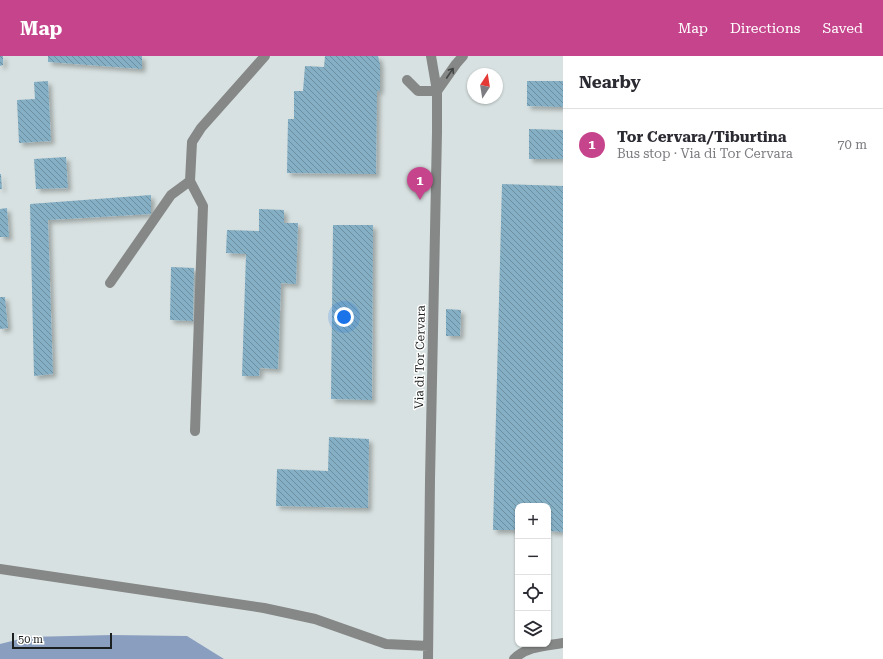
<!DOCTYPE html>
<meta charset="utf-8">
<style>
:root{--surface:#fff;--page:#f2f2f3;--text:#2b2b33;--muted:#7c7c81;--line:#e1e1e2;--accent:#c6448c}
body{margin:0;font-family:"Roboto Serif",serif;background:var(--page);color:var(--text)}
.controls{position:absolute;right:12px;bottom:12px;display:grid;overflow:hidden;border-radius:8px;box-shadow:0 1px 3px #0004}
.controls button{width:36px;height:36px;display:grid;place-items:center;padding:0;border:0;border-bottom:1px solid var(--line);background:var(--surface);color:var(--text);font:20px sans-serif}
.compass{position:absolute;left:467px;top:12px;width:36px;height:36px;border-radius:50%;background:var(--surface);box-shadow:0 1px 3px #0004;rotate:12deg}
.scale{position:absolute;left:12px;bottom:10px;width:100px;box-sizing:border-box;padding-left:4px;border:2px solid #1c1f1f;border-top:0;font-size:11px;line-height:14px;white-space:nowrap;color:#1c1f1f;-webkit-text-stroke:3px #fff;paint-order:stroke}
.you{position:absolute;left:344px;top:261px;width:14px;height:14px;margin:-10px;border:3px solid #fff;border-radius:50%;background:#1a73e8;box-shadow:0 0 0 6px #1a73e833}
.badge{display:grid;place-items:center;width:26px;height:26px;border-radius:50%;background:var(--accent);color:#fff;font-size:13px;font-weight:700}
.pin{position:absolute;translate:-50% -33px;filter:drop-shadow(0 1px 2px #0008)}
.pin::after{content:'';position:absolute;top:21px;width:14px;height:12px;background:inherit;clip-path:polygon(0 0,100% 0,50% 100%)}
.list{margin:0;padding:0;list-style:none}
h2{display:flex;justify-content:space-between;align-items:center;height:52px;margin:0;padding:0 16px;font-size:17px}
h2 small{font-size:13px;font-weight:400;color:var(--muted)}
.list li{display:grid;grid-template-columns:26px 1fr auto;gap:12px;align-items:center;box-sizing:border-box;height:72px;padding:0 16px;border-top:1px solid var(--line)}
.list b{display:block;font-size:15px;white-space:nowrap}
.list p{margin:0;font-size:13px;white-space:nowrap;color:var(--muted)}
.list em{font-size:13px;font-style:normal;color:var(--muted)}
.icon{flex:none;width:22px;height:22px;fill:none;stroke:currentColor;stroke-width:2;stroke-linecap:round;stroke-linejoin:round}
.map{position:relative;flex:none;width:563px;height:603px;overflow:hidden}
header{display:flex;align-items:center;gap:24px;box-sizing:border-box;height:56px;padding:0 20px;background:var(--accent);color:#fff}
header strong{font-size:19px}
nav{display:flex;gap:22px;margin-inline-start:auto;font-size:14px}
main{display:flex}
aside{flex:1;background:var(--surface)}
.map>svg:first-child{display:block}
.water{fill:#8a9fc0}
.building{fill:url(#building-back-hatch);filter:url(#shadow)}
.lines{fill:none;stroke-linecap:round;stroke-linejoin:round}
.minor{stroke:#858886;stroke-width:10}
.oneway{stroke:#414443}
.labels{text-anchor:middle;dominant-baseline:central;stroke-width:3;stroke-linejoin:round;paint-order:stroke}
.street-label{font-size:12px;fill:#1c1f1f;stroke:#fff}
</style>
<header>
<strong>Map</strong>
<nav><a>Map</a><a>Directions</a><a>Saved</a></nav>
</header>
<main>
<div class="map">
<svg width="563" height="603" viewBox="0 0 563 603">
<defs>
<pattern id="building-back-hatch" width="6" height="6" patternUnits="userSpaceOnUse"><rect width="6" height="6" fill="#85afc4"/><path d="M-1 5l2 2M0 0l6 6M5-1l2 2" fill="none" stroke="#6c8e9f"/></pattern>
<filter id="shadow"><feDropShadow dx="3.5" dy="3.5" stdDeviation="2" flood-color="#0004"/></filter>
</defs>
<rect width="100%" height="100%" fill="#d8e1e1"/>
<path class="water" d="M 112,579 L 187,580 L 224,603 L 0,603 L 0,588 L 28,581 Z"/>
<path class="building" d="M 0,0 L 3,0 L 3,9 L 0,10 Z
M 48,0 L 142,0 L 142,13 L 48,6 Z
M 325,0 L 378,0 L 380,8 L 380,35 L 377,35 L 376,118 L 287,117 L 288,63 L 294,63 L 294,35 L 303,35 L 305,10 L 324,11 Z
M 48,25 L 51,85 L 19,87 L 17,44 L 35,43 L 34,26 Z
M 527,25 L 563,25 L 563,51 L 527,50 Z
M 529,73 L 563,74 L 563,103 L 529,103 Z
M 66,101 L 68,132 L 36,133 L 34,103 Z
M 0,118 L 1,118 L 2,133 L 0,133 Z
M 502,128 L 563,130 L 563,476 L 548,475 L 548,450 L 518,450 L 518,474 L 493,474 Z
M 151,139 L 151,158 L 48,164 L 53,318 L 34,320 L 30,148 Z
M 7,152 L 9,181 L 0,181 L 0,153 Z
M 259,153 L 284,154 L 284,167 L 298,167 L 296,228 L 281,227 L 278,313 L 260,312 L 259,320 L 242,320 L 246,198 L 226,197 L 227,174 L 259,175 Z
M 333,169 L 373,169 L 372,344 L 331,343 Z
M 171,211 L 194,212 L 193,265 L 170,264 Z
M 0,241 L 5,241 L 8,272 L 0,273 Z
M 446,253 L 461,254 L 460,280 L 446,280 Z
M 329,381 L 369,383 L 368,452 L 276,450 L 277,413 L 328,415 Z"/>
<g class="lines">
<path class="minor" d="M 407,24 L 418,35 L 437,35
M 437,35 L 456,8 L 463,0
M 110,227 L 171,139 L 190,125
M 195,375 L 203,150 L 190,125 L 192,86 L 201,72 L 265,0
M 0,513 L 264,552 L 315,563 L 386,588 L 428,590
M 428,603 L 430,424 L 437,76 L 437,35 L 431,0
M 514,603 C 527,590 546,590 563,587"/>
</g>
<defs><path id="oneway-shaft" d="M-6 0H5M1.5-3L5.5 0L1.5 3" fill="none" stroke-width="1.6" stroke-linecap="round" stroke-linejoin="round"/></defs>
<use class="oneway" href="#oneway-shaft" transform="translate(450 17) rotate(-56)"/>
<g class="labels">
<g class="street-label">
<text transform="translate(420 301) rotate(-89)">Via di Tor Cervara</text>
</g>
</g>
</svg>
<div class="controls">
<button>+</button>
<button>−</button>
<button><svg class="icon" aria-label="locate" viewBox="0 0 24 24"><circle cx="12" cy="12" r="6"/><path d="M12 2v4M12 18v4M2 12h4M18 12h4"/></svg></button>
<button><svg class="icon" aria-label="layers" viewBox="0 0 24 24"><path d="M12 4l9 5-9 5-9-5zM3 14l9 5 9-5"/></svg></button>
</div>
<svg class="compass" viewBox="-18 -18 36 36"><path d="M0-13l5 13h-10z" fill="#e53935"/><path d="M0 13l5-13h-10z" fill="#7c7c81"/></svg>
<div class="scale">50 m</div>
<div class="you"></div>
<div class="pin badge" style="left:420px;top:144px">1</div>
</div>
<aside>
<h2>Nearby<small></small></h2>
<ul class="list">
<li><span class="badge">1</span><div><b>Tor Cervara/Tiburtina</b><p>Bus stop · Via di Tor Cervara</p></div><em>70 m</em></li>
</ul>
</aside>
</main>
